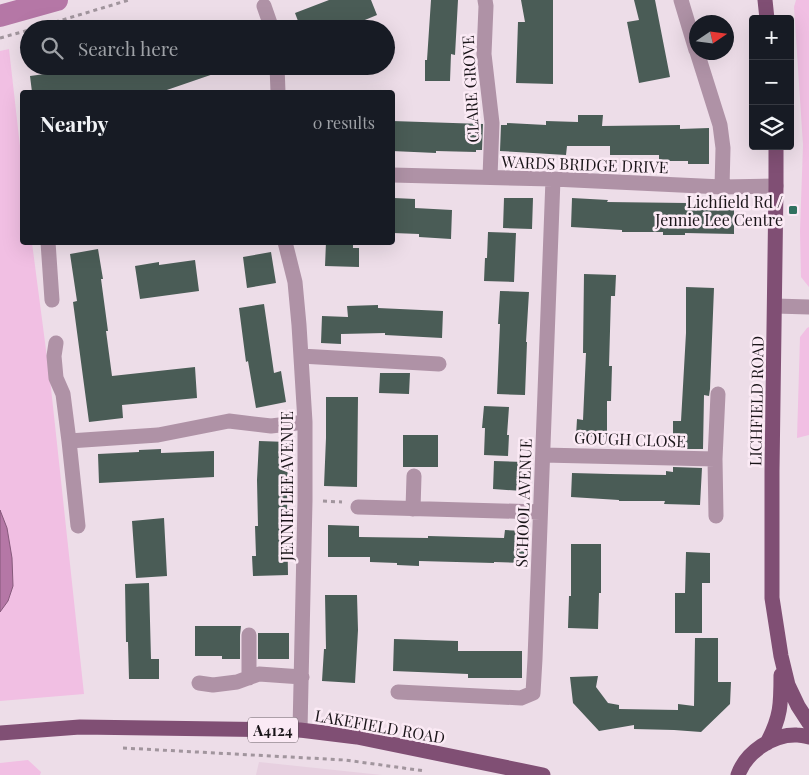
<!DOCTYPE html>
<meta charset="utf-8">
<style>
:root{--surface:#171b24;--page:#242831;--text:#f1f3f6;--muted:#9ea1a6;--line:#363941}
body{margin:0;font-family:"Playfair Display",serif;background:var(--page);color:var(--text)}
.controls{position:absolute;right:15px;top:15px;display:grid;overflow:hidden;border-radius:5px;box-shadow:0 5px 20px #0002}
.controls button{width:45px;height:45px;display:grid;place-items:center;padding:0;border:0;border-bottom:1px solid var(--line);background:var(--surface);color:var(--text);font:25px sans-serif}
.compass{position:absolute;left:689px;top:15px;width:45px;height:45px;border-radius:50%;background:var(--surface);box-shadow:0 5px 20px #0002;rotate:77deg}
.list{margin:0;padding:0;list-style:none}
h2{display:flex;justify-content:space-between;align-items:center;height:65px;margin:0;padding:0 20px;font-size:21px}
h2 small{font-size:16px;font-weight:400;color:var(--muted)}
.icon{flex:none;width:28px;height:28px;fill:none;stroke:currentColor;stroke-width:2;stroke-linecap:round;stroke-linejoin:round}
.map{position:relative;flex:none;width:809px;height:775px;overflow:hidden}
.search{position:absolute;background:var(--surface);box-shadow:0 5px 20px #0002;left:20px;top:20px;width:375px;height:55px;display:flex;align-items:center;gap:12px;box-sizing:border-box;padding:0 18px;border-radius:28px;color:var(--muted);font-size:19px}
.panel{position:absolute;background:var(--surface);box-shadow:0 5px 20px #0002;left:20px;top:90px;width:375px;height:155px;border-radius:5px}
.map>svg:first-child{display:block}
.built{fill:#e7d0e0}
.green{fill:#f1bfe3}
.water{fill:#b577a6;stroke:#86597b}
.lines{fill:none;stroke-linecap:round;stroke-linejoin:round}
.canal{stroke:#b577a6;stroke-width:22}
.building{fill:#4a5c56}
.path{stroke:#a1959d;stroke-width:3;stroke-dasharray:4 4;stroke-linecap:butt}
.minor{stroke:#af92a6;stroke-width:15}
.major{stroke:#804f74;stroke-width:15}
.poi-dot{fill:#30705f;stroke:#fbeaf5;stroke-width:2}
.labels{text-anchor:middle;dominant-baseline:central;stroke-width:5;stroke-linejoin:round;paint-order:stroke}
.shield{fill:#fbeaf5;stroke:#5d545a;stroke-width:1}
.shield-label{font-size:15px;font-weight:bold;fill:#191418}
.street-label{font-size:16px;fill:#191418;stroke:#fbeaf5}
.poi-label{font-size:16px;fill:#191418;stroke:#fbeaf5;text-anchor:end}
</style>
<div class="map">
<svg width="809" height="775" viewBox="0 0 809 775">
<rect width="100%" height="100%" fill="#eddde8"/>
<path class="built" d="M 259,762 L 382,775 L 256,775 Z"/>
<path class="green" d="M 796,0 L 809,0 L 809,287 L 801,277 L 800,231 L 803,145 L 794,7 Z
M 9,49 L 22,164 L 22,242 L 32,243 L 51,388 L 84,694 L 0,701 L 0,51 Z
M 809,327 L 809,435 L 797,438 L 800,337 L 807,328 Z
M 28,760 L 41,772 L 40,775 L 0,775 L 0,763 Z"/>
<path class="water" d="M 0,510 L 7,528 L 12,558 L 13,586 L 8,601 L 0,612 Z"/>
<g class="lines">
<path class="canal" d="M 0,16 L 57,0"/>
</g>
<path class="building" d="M 329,0 L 371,0 L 377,15 L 343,29 L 301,29 L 295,13 Z
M 431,0 L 458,0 L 455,55 L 451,54 L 450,81 L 425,81 L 425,60 L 427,60 Z
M 521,0 L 553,0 L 553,84 L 516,83 L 518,22 L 525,22 Z
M 634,0 L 655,0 L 670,77 L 639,83 L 627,22 L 639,20 Z
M 105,66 L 106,75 L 131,66 L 228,66 L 228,69 L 161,92 L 32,92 L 30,76 Z
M 578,115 L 603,115 L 602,126 L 680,125 L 680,129 L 709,128 L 709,164 L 688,164 L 688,161 L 659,161 L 659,155 L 610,155 L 610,146 L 567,146 L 566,155 L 500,151 L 501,125 L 507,125 L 507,123 L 546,125 L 546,121 L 578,122 Z
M 392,121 L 483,124 L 482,150 L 476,150 L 476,152 L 436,151 L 436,153 L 392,151 Z
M 394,198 L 415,199 L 415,208 L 452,210 L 451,239 L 419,237 L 419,234 L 393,233 Z
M 504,198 L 533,198 L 532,229 L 503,228 Z
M 572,198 L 608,200 L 607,202 L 686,203 L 686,205 L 734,206 L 734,234 L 685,233 L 685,235 L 663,235 L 663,232 L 622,232 L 622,230 L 571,227 Z
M 488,232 L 516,233 L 514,282 L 484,281 L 485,258 L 487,258 Z
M 326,242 L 353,242 L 353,248 L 359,248 L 359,267 L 325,266 Z
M 98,249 L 103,279 L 101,279 L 108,331 L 106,331 L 112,376 L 195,367 L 197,398 L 122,405 L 123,418 L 89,422 L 73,302 L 77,301 L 70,254 Z
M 271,252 L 276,283 L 247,288 L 243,257 Z
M 195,260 L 199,291 L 140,299 L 135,266 L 159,262 L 159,265 Z
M 584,274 L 616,275 L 615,296 L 611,296 L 609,366 L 612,366 L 611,401 L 607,401 L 607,437 L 576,436 L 577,419 L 583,420 L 586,353 L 583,353 Z
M 686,287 L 714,288 L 710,389 L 709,396 L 704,395 L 703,449 L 673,449 L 673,421 L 681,421 L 686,333 Z
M 500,291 L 529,292 L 526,342 L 527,342 L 525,395 L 497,394 L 500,324 L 498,324 Z
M 264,304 L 274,373 L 281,371 L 286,402 L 256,408 L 248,361 L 246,362 L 239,308 Z
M 378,305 L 378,308 L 443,311 L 442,338 L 385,335 L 385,333 L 341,334 L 341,344 L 321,343 L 322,316 L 348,317 L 347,306 Z
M 380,373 L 410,373 L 409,394 L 379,393 Z
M 326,397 L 358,397 L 357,487 L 324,486 L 326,438 Z
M 484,406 L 509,407 L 507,435 L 509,435 L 508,456 L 484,455 L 485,428 L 482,428 Z
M 403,435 L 438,435 L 438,467 L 403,467 Z
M 259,441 L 288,442 L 287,515 L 288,575 L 253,576 L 252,556 L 256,556 L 255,526 L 258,526 L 257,480 Z
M 161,449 L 161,453 L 214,451 L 214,477 L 99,483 L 98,454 L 139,452 L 139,450 Z
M 494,461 L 524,462 L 523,491 L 493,489 Z
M 673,467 L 702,468 L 700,505 L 664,504 L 665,501 L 619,501 L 619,500 L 571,497 L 572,473 L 610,474 L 666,475 L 666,471 L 673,472 Z
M 164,518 L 167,576 L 136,578 L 132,521 Z
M 328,525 L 359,526 L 359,537 L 428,538 L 428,536 L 504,538 L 505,530 L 524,531 L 524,563 L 494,562 L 494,563 L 419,561 L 419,566 L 397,565 L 397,563 L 370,562 L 370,557 L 328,557 Z
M 571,544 L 601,544 L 601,593 L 599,593 L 598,629 L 568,628 L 569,596 L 571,596 Z
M 686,552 L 710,553 L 710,583 L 702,583 L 702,633 L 675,633 L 675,593 L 685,593 Z
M 149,583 L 151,659 L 159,659 L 159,679 L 129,679 L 128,642 L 126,642 L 125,584 Z
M 325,595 L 357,595 L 358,630 L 355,683 L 322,681 L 324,649 L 326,649 Z
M 195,626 L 241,626 L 240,635 L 240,659 L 222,659 L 222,656 L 195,656 Z
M 258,633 L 289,633 L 289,659 L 258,659 Z
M 695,638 L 718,638 L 718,682 L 731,682 L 730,704 L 701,732 L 674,730 L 634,729 L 634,725 L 599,731 L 573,703 L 570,677 L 598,676 L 596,687 L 608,703 L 619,705 L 619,709 L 678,710 L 678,704 L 694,706 Z
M 394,639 L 458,641 L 458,651 L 522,651 L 522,678 L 468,678 L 468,674 L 393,671 Z"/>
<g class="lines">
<path class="path" d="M 32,29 L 129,0
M 0,38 L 29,30
M 323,501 L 342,502
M 123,748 L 345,760 L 425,771"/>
<path class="minor" d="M 485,0 L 486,6 L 484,54 L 492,123 L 490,177
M 681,0 L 696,50
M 264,6 L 272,29
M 697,52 L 720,125 L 723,148 L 722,187
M 277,66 L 278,92
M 392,175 L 553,179 L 722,187 L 776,186
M 48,242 L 52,300
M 285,242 L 295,282 L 299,325 L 305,422 L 305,501 L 300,730
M 775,306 L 809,307
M 56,343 L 54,356 L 56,378 L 63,394 L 69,441 L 78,526
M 301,356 L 439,364
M 69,441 L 158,435 L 229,421 L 271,426 L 305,422
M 543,455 L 715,459
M 358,507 L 540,512
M 413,509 L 414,476
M 716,516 L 715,459 L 718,394
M 249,635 L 249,678
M 199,683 L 213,685 L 237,682 L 259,674 L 302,677
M 398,692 L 521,698 L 533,693 L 535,659 L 553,179"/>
<path class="major" d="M 765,0 L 767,19
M 776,146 L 776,186 L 772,471 L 772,598 L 781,656 L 788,685 L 798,706 L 809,723
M 0,733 L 80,727 L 300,730 L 357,737 L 543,775
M 767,743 C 781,717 781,704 781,675
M 738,775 C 746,752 773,734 797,735 C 801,735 805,736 809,737"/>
</g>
<rect class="poi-dot" x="788" y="205" width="10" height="10" rx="2.5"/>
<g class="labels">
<rect class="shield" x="248" y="717.5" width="50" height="25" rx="4"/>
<g class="shield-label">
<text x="273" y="730">A4124</text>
</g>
<g class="street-label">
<text transform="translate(470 89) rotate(-93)">CLARE GROVE</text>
<text transform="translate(585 164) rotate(2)">WARDS BRIDGE DRIVE</text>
<text transform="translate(756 401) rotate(-89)">LICHFIELD ROAD</text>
<text transform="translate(630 439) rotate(2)">GOUGH CLOSE</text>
<text transform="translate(286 486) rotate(-90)">JENNIE LEE AVENUE</text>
<text transform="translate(523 503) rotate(-88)">SCHOOL AVENUE</text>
<text transform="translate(380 726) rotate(10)">LAKEFIELD ROAD</text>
</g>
<g class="poi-label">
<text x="783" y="201">Lichfield Rd /<tspan x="783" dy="18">Jennie Lee Centre</tspan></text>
</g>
</g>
</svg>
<div class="controls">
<button>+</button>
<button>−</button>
<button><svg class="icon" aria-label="layers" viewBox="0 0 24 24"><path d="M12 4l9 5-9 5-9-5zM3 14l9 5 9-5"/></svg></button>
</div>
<svg class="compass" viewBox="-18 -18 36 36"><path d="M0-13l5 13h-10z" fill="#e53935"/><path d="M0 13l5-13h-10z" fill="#9ea1a6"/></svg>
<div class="search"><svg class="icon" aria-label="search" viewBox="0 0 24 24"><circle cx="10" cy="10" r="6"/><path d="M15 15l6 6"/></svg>Search here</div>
<section class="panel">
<h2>Nearby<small>0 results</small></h2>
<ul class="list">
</ul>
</section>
</div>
